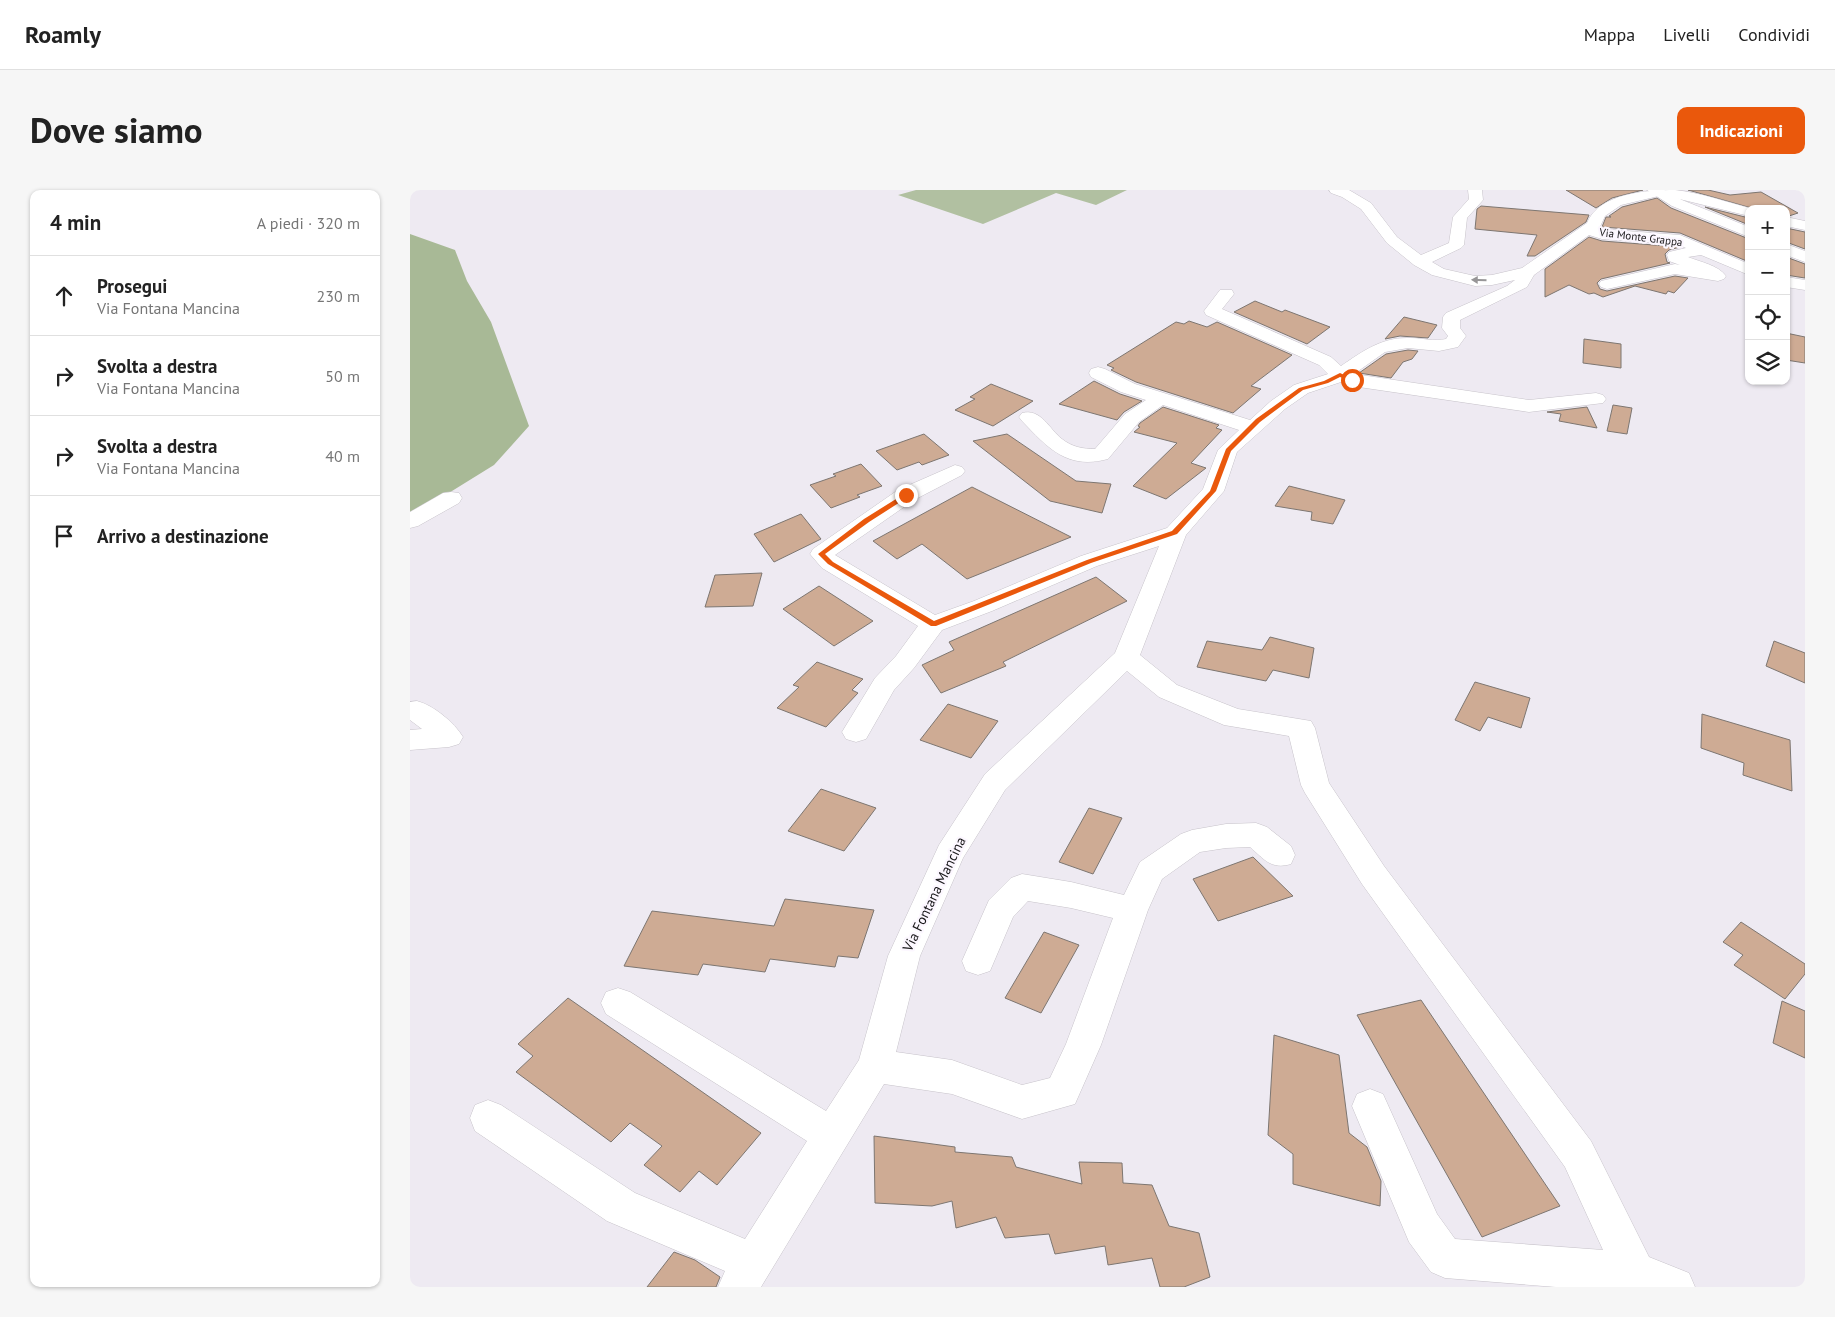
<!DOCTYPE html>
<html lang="it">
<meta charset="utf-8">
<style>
:root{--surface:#fff;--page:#f6f6f6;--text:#222;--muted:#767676;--line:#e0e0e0;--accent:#ea580c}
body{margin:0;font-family:"PT Sans",sans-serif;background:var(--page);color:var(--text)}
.controls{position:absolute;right:15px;top:15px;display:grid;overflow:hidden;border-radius:10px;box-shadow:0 1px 4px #0004}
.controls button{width:45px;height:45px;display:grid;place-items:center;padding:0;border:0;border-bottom:1px solid var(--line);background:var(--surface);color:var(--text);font:25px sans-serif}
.stop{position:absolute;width:15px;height:15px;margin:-11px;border:4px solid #ea580c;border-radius:50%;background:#fff}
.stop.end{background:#ea580c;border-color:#fff;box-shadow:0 1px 5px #0008}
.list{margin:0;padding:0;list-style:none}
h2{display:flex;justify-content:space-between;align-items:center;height:65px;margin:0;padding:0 20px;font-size:21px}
h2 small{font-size:16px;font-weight:400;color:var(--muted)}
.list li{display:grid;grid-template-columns:32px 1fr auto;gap:15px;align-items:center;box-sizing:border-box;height:80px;padding:0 20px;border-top:1px solid var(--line)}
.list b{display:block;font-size:19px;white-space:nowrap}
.list p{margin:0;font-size:16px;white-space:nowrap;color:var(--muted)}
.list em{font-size:16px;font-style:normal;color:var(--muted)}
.icon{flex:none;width:28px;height:28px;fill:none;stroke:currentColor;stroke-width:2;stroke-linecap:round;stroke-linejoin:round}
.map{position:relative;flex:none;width:1395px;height:1097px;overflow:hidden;border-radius:10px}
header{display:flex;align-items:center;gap:30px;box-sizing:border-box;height:70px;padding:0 25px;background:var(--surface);border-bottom:1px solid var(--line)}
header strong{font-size:24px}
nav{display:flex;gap:28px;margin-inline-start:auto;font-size:18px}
.intro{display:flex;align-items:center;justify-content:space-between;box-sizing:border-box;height:120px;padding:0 30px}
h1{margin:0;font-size:35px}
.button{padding:12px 22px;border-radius:10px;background:var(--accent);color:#fff;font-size:18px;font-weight:700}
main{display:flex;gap:30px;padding:0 30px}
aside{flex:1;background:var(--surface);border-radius:10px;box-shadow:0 1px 4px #0004}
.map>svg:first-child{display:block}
.green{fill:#b1c0a1}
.forest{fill:#a8b996}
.building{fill:#ceab94;stroke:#7d7671}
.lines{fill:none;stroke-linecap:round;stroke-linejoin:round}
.minor-casing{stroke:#c7c3ca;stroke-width:1}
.tertiary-casing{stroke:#c7c3ca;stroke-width:1}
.minor{fill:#fff;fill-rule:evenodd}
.tertiary{fill:#fff;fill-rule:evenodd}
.oneway{fill:#979697}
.route{fill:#ea580c}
.labels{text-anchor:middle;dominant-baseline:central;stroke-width:4.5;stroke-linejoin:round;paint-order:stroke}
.far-street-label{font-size:11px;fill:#171618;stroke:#fcf7ff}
.street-label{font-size:14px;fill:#171618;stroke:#fcf7ff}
</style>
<header>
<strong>Roamly</strong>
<nav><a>Mappa</a><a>Livelli</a><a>Condividi</a></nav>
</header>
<div class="intro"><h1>Dove siamo</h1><a class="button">Indicazioni</a></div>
<main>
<aside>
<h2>4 min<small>A piedi · 320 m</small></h2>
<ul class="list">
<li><svg class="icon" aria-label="ahead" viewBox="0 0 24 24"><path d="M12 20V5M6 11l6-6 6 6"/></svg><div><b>Prosegui</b><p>Via Fontana Mancina</p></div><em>230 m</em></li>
<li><svg class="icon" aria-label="right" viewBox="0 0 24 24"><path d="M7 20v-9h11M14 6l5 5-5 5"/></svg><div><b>Svolta a destra</b><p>Via Fontana Mancina</p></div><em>50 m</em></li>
<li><svg class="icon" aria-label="right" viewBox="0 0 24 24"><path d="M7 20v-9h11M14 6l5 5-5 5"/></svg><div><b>Svolta a destra</b><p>Via Fontana Mancina</p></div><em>40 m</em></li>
<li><svg class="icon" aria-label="arrive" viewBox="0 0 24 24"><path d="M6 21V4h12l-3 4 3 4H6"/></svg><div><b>Arrivo a destinazione</b></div></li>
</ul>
</aside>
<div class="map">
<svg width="1395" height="1097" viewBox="0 0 1395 1097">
<rect width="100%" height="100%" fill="#eeeaf2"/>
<path class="green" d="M 506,0 L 717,0 L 686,15 L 646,3 L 573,34 L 488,5 Z"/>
<path class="forest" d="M 0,44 L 45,60 L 57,91 L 81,132 L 119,236 L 84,275 L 0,327 Z"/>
<path class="building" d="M 1156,0 L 1233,0 L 1202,8 L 1186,18 Z
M 1278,0 L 1298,0 L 1320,5 L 1351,2 L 1388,23 L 1379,26 L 1376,25 L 1376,19 L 1345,19 Z
M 1247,8 L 1261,18 L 1339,49 L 1339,72 L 1270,43 L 1192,37 L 1196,27 L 1201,27 L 1199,26 L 1212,17 Z
M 1071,16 L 1179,25 L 1176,32 L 1125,66 L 1117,66 L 1127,45 L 1065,39 L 1067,19 Z
M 1295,17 L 1339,28 L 1339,35 Z
M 1376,38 L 1395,42 L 1395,59 L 1376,52 Z
M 1179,47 L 1192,51 L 1270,57 L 1259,60 L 1255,64 L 1257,72 L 1260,73 L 1191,89 L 1187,93 L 1190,99 L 1197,101 L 1265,86 L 1278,88 L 1264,103 L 1258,101 L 1256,104 L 1225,96 L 1193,107 L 1184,103 L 1179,104 L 1159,95 L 1135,107 L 1135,79 Z
M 1376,67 L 1395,74 L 1395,88 L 1376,85 Z
M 845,111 L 872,122 L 875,120 L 920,137 L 897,154 L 824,122 Z
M 994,127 L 1027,135 L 1018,148 L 990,146 L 975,149 Z
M 779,131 L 797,137 L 807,132 L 882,165 L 841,196 L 851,199 L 823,223 L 726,192 L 701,180 L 704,178 L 697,175 L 766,132 L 774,134 Z
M 1376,143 L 1395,147 L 1395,173 L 1376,170 Z
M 1174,149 L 1211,154 L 1211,178 L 1173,173 Z
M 998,160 L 1008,161 L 1002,169 L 993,172 L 981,188 L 949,183 L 976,164 Z
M 684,191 L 710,204 L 732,211 L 714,222 L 707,230 L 649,214 Z
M 581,194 L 623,211 L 583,236 L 545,220 L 565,209 L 560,207 Z
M 1203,215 L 1222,218 L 1217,244 L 1197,241 Z
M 753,217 L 809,235 L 806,238 L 812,240 L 781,273 L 796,278 L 756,309 L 723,296 L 767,253 L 724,242 L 730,237 L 728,236 L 730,233 Z
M 1177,217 L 1187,238 L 1149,231 L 1151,224 L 1137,222 Z
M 514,244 L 539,265 L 512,275 L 509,272 L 487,280 L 466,261 Z
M 597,244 L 666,291 L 701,294 L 692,323 L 640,311 L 563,251 Z
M 451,274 L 472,296 L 447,305 L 450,307 L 421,318 L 400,295 L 426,286 L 423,284 Z
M 879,296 L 935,310 L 923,334 L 901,330 L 902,322 L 865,316 Z
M 562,297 L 661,347 L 557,389 L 512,354 L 487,369 L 463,351 Z
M 391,324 L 411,349 L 364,372 L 344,344 Z
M 352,383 L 343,416 L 295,417 L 305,385 Z
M 686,387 L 717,411 L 593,472 L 596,476 L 531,503 L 512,475 L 544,460 L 539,452 Z
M 409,396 L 463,431 L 424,456 L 373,419 Z
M 860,447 L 904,458 L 899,488 L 863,480 L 856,491 L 787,477 L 797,451 L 852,460 Z
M 1364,451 L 1395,463 L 1395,493 L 1356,476 Z
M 407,472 L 453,489 L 442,500 L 448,503 L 416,537 L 367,518 L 389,497 L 383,495 Z
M 1065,492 L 1120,508 L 1111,538 L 1078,527 L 1070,541 L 1045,530 Z
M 538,514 L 588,531 L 561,568 L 510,550 Z
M 1292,524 L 1380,550 L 1382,601 L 1333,585 L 1334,573 L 1291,558 Z
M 411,599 L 466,618 L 434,661 L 378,641 Z
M 679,618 L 712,628 L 683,684 L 649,672 Z
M 843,667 L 883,706 L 808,731 L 783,689 Z
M 375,709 L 464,720 L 448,768 L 428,766 L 425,777 L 360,769 L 355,782 L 293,774 L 288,785 L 214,776 L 242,721 L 364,736 Z
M 1331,732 L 1395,774 L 1395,784 L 1375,809 L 1324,775 L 1333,765 L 1313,752 Z
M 634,742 L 669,755 L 631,823 L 595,808 Z
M 158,808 L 351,943 L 307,995 L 289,981 L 270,1002 L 234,975 L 252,956 L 220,933 L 201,952 L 106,882 L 123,866 L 108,854 Z
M 1011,810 L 1150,1016 L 1072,1047 L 947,825 Z
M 1372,811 L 1395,821 L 1395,868 L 1363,853 Z
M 864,845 L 929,865 L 939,943 L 957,957 L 971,991 L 970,1016 L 883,994 L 883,964 L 858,945 Z
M 464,946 L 545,957 L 545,962 L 602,967 L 606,977 L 672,994 L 669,972 L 712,973 L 713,993 L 742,995 L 759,1036 L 789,1043 L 800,1087 L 774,1097 L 750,1097 L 742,1068 L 698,1075 L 695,1056 L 645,1064 L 639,1044 L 595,1048 L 586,1027 L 546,1038 L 542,1011 L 522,1016 L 465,1013 Z
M 264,1062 L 285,1070 L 310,1087 L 306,1097 L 237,1097 Z"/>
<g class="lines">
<g class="minor-casing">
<path id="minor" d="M 919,0 L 939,0 L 961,13 L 987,47 L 1011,65 L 1039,53 L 1043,27 L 1059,9 L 1058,0 L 1072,0 L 1073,10 L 1057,28 L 1054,55 L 1051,58 L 1022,72 L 1034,79 L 1065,86 L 1082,85 L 1112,78 L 1177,33 C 1189,3 1237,0 1265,0 C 1288,2 1320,13 1343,19 L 1339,19 L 1339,26 L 1253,5 L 1211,15 L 1195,26 L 1189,39 L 1270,45 L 1339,74 L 1339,85 L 1291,65 L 1278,67 C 1290,72 1308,75 1316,86 L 1314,89 L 1308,91 L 1265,84 L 1197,99 L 1191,97 L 1189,94 L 1191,91 L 1265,74 L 1270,75 L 1259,71 L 1257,65 L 1259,62 L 1276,58 L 1267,54 L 1192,49 L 1179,45 L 1124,85 L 1117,97 L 1050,130 L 1050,138 L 1056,146 L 1048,157 L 1029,161 L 998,158 L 975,162 L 944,184 L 1119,210 L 1186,203 L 1193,205 L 1196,209 L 1193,213 L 1119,222 L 942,196 L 931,192 L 898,203 L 875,219 L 827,262 L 814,301 L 776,345 L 730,465 L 767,495 L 828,519 L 901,531 L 905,538 L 919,593 L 974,676 L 1181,951 L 1239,1067 L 1279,1083 L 1285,1097 L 1146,1097 L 1035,1088 L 1021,1082 L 999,1052 L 942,916 L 947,904 L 960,899 L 973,904 L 1027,1024 L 1045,1049 L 1193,1060 L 1155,977 L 952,694 L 895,603 L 891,595 L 879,546 L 814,535 L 749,507 L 717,481 L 595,600 L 553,668 L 510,766 L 486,862 L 542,870 L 612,895 L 640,888 L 656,854 L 703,728 L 661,718 L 618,711 L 603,727 L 580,781 L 568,785 L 556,781 L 552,771 L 579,710 L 601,688 L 612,684 L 661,692 L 714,705 L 730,672 L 771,644 L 782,640 L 816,634 L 846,633 L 857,637 L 881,656 L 885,665 L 881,674 C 861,680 854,669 840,657 L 816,658 L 790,662 L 752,689 L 738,720 L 691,855 L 665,914 L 612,929 L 542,904 L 474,894 L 351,1097 L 308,1097 L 315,1081 L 197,1031 L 65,941 L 60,928 L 65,915 L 78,910 L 91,915 L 225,1003 L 335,1049 L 397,951 L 196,824 L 191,813 L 196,802 L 208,798 L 220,802 L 416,921 L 449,870 L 478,766 L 529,655 L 575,584 L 705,463 L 749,356 L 687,376 L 582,421 L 532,440 L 504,478 L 484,500 L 456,549 L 446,552 L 436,549 L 432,542 L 465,488 L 486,466 L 508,436 L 412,378 L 400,364 L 403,359 L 488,300 L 545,275 L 552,277 L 555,281 L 552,285 L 504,310 L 425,365 L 525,425 L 564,411 L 671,366 L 757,338 L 793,299 L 808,260 L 829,240 L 753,215 L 729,232 L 698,269 C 657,280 638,258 612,231 L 609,227 L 612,223 C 631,218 639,239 652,249 C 662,257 673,259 685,259 L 715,224 L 736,210 L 711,202 L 681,187 L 679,183 L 681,179 L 688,177 L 695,179 L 725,194 L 840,230 L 861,211 L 884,195 L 918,184 L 909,175 L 796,125 L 794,121 L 810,100 L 822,100 L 824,104 L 812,119 L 921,167 L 931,176 C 953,161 972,147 1000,148 C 1012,148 1024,152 1036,149 L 1038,146 L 1032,138 L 1033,127 L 1036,123 L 1097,96 L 1105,90 L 1082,95 L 1065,96 L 1022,85 L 1004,75 L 977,53 L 951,19 L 932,7 L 921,3 Z
M 1376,27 L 1395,31 L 1395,40 L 1376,36 Z
M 1376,87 L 1395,90 L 1395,100 L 1376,97 Z
M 41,302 L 49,303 L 52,308 L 49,313 L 8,336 L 0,338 L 0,322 L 33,303 Z
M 7,511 C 23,515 44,532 53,547 L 49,554 L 39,557 L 0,560 L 0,540 L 12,539 L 0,530 L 0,512 Z"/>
</g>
<g class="tertiary-casing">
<path id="tertiary" d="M 1237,0 L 1254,0 L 1272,10 L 1339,37 L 1339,47 L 1262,16 Z
M 1376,54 L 1395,61 L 1395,72 L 1376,65 Z"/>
</g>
<use href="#minor" class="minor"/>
<use href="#tertiary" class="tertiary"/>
</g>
<defs><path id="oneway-solid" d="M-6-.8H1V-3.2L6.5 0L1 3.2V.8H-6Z" transform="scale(1.25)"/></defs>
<use class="oneway" href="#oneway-solid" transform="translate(1069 90) rotate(-179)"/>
<path class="route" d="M 930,183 L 945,190 L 942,192 L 930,187 L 918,193 L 893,200 L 850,232 L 821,261 L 806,301 L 767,344 L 681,373 L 526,436 L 521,436 L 418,374 L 408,364 L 454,329 L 494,304 L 498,304 L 498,307 L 459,332 L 415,364 L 423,372 L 524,431 L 677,370 L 762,341 L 800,301 L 816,259 L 846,229 L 889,198 L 914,191 Z"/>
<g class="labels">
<g class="far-street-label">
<text transform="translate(1231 47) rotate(7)">Via Monte Grappa</text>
</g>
<g class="street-label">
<text transform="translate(524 704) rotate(-64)">Via Fontana Mancina</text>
</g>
</g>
</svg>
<div class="controls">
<button>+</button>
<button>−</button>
<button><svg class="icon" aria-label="locate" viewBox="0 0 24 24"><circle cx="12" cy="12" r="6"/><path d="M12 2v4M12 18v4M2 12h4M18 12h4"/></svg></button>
<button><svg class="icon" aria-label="layers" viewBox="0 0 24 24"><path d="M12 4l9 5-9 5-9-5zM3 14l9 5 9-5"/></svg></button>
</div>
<div class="stop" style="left:942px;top:190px"></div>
<div class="stop end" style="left:496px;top:305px"></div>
</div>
</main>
